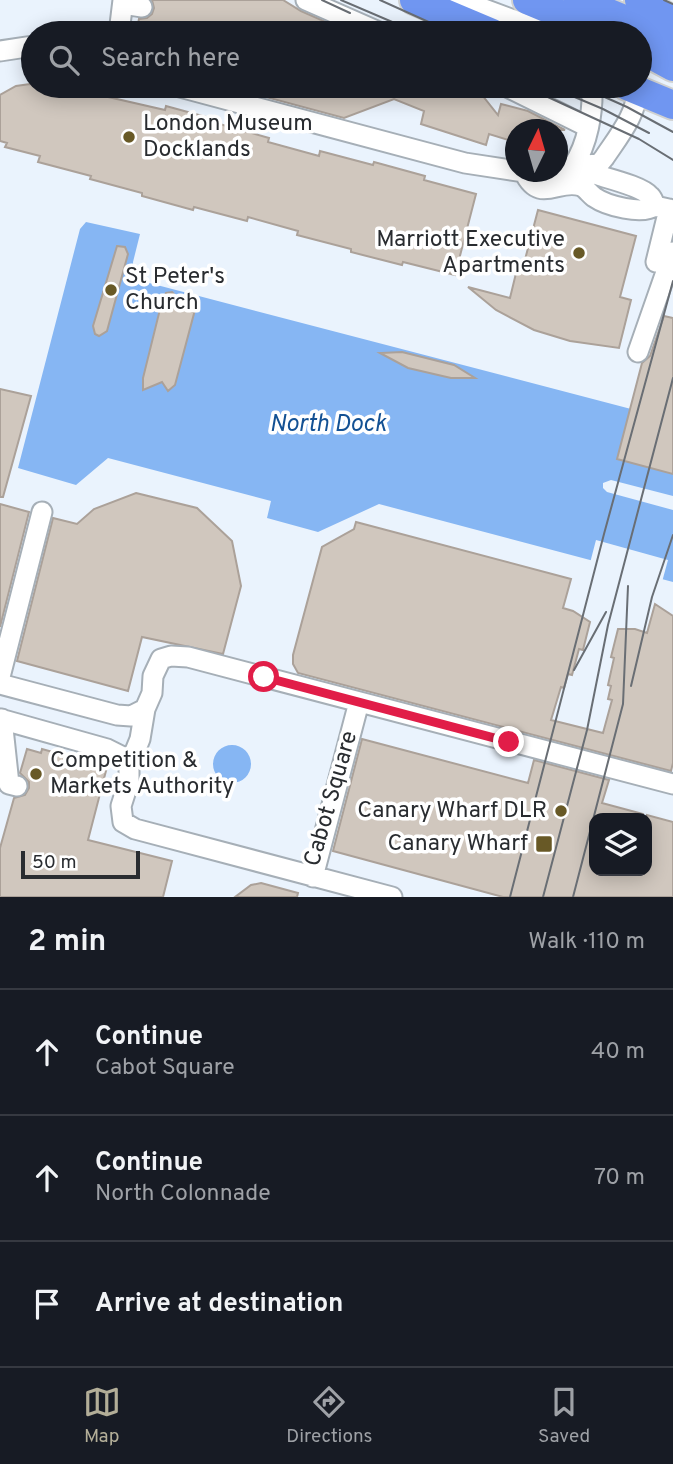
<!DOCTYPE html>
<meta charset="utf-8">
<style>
:root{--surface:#171b24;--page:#20242c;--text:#f1f3f6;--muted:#9ea1a6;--line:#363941;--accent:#b3ae98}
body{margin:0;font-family:Overpass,sans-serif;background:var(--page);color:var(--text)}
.controls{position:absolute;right:21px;bottom:21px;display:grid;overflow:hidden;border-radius:14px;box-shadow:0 4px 18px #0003}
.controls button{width:63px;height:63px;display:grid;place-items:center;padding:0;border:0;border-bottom:2px solid var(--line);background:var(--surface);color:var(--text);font:35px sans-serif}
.compass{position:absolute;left:505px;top:119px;width:63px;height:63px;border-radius:50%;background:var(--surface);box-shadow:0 4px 18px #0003;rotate:5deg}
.scale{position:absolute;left:21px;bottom:18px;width:119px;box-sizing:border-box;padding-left:7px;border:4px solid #292c30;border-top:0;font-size:19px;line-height:24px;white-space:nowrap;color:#292c30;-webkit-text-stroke:5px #fff;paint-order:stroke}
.stop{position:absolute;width:21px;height:21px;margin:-16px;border:5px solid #e11d48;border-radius:50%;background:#fff}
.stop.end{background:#e11d48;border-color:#fff;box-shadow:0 2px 7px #0008}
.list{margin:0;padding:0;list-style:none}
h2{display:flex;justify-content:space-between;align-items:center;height:91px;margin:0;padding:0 28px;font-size:30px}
h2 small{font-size:23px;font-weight:400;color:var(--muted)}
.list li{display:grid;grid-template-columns:46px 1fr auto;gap:21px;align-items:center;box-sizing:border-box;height:126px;padding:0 28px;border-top:2px solid var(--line)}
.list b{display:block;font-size:26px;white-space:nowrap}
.list p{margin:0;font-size:23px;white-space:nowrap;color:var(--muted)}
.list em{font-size:23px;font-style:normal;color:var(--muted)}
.icon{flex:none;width:38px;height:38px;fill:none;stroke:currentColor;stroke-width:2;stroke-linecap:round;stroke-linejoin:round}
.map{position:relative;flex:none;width:673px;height:897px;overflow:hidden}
.search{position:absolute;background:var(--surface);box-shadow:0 4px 18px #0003;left:21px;right:21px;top:21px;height:77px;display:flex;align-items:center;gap:18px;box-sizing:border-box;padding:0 24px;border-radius:38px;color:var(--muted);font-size:26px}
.sheet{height:469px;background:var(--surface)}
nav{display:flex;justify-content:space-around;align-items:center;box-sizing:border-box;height:98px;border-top:2px solid var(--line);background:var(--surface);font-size:19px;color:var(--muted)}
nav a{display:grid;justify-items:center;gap:4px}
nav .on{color:var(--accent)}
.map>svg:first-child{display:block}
.water{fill:#86b6f3}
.pier{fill:#eaf3fd}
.building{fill:#d0c7be;stroke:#aba199;stroke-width:2}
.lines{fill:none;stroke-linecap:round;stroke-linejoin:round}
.minor-casing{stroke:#a6afb7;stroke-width:23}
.highway-casing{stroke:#d0d1d1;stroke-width:32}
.minor{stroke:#fff;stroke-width:19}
.highway{stroke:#7096f1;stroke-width:28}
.tram{stroke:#696e74;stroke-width:2}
.route{stroke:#e11d48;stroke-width:9}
.poi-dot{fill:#685926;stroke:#fff;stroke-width:2.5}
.labels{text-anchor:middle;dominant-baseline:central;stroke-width:7;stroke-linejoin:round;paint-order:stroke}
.poi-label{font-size:23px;fill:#292c30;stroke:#fff;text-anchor:start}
.street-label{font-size:23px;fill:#292c30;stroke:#fff}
.water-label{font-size:24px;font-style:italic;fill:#135194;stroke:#fff}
</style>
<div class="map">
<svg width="673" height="897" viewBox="0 0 673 897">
<rect width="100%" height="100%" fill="#eaf3fd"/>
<path class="water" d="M 86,222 L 140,234 L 133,262 L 134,279 L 673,420 L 673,582 L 379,504 L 318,532 L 267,518 L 271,501 L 108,458 L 76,485 L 18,468 L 80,229 Z
M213 764a19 19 0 1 1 38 0a19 19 0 1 1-38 0Z"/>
<path class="pier" d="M 611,480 L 673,496 L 673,510 L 607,492 L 603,488 L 603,483 Z
M 596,540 L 668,560 L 662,582 L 590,563 Z"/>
<path class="building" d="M 152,0 L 283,0 L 301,11 L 351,33 L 136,33 L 139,19 L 147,18 L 152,14 L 154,8 Z
M 30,84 L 57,91 L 60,86 L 165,110 L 166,106 L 217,120 L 216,123 L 269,138 L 268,142 L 319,156 L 320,151 L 373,165 L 374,162 L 425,176 L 424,180 L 476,194 L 455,275 L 403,262 L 402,265 L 351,252 L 351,249 L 297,235 L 298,231 L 248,217 L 247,221 L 194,207 L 193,210 L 142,196 L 142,193 L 90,179 L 91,176 L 38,162 L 40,156 L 5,147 L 7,143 L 0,141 L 0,95 L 16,86 Z
M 225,86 L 469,87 L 482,95 L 498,115 L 501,104 L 528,111 L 565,130 L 515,130 L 515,142 L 489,134 L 486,145 L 421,124 L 424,111 L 394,99 L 344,118 Z
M 538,210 L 636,236 L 620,297 L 631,300 L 619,348 L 570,341 L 534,330 L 496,310 L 468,287 L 510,298 L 517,269 L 522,271 Z
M 117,246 L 125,247 L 128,254 L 107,331 L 99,336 L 95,334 L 93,326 Z
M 172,292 L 178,299 L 193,299 L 196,306 L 175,385 L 168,391 L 162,382 L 143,390 L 143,378 L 162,301 L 166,293 Z
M 664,316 L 673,318 L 673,474 L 617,459 L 642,363 L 650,356 Z
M 402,352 L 454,365 L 475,378 L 451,378 L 408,368 L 380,353 Z
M 0,389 L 31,396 L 3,497 L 0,497 Z
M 136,493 L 197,508 L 232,541 L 241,586 L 223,654 L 142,637 L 128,691 L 17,661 L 53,518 L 77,524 L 94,509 Z
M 0,504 L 29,512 L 0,627 Z
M 356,522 L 571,579 L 563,608 L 573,611 L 590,622 L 583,650 L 579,649 L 572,675 L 568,674 L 564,688 L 561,687 L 551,720 L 603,733 L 612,700 L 608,699 L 611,686 L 608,685 L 614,658 L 611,657 L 618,629 L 635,629 L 647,633 L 655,604 L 673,616 L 673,763 L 671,771 L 298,673 L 293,664 L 293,655 L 322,547 L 354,529 Z
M 362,739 L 528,783 L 534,760 L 609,780 L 602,803 L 643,814 L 643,818 L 594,818 L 594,871 L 647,871 L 647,815 L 673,822 L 673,897 L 503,897 L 333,851 Z
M 27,749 L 41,753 L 42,749 L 107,767 L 88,840 L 172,861 L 163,897 L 0,897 L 0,848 L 14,798 L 25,795 L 29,788 L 29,782 L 20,773 Z
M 261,883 L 298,893 L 297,897 L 235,897 L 251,885 Z"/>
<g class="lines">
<g class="minor-casing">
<path id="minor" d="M 306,0 L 381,33
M 460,0 L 548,33
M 123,4 L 142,7
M 119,33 L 123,0
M 0,51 L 33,46
M 176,86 L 465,163 L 524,172 L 550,172
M 505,86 L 588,127
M 573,166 C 588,144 593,112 592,86
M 577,168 C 594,176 640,184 650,196 C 653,199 654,203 655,206 L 673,210
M 558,170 L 573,166 L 599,164 L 604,158 C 618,137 639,112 637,86
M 524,172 C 540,205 558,178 581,186 C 586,188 589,193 594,197 C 607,206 642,215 655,206
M 656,262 L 669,209
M 638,352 L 673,252
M 0,677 L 42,512
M 0,684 L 117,715 L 131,716 L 145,709
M 0,719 L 107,749 L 121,756 L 129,766
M 2,719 L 9,784 L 17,786
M 313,877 L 359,702
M 392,897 L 135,829 L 123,822 L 121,806 L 129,781 L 129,766 L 140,739 L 145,709 L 152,693 L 153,676 L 161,659 L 171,656 L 188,657 L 673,784"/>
</g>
<g class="highway-casing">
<path id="highway" d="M 414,0 L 492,33
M 527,0 L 606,33
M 578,0 L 619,17 L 673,45
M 639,0 L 673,21
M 640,49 L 673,67
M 627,86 L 673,105"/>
</g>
<use href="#minor" class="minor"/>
<use href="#highway" class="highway"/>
<path class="tram" d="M 322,0 L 350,13
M 341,0 L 418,33
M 380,0 L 453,33
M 664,0 L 673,4
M 524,86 L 639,139 L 673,160
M 580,86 L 627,107 L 673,132
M 551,87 L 603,109 L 649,133
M 574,670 L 606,612
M 631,686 L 652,597 L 673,535
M 510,897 L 604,534 L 673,281
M 543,897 L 587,730 L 608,625 L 673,378
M 573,897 L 623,704 L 628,586"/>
</g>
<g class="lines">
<path class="route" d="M 264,677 L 509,742"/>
</g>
<g class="poi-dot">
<circle cx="129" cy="137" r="7"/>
<circle cx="579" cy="253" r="7"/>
<circle cx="111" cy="290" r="7"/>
<circle cx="36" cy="774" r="7"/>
<circle cx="561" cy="811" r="7"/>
<rect x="535" y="835" width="18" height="18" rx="3.5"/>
</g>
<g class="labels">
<g class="poi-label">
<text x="143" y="124">London Museum<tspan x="143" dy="26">Docklands</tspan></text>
<text x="565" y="240" text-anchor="end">Marriott Executive<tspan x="565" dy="26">Apartments</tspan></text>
<text x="125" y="277">St Peter's<tspan x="125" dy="26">Church</tspan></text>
<text x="50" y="761">Competition &amp;<tspan x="50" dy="26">Markets Authority</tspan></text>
<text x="547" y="811" text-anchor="end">Canary Wharf DLR</text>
<text x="528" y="844" text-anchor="end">Canary Wharf</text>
</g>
<g class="street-label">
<text transform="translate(332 799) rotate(-74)">Cabot Square</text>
</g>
<g class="water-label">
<text x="328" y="425">North Dock</text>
</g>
</g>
</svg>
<div class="controls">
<button><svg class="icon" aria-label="layers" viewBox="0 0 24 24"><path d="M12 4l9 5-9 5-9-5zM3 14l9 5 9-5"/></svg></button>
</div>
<svg class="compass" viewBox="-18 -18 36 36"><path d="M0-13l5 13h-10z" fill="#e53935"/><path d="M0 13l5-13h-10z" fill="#9ea1a6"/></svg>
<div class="scale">50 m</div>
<div class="stop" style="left:264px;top:677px"></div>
<div class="stop end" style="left:509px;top:742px"></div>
<div class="search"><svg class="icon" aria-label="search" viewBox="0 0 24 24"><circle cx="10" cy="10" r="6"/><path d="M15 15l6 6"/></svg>Search here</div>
</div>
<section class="sheet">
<h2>2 min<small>Walk · 110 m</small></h2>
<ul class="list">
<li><svg class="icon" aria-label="ahead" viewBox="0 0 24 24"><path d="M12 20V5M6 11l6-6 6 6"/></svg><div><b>Continue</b><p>Cabot Square</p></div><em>40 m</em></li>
<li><svg class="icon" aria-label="ahead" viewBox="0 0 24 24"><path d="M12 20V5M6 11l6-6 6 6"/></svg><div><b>Continue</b><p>North Colonnade</p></div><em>70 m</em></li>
<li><svg class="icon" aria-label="arrive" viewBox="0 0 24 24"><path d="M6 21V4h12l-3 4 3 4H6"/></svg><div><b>Arrive at destination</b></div></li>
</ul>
</section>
<nav>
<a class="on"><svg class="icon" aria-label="map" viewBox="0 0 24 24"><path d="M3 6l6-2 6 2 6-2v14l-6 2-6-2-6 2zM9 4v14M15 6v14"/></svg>Map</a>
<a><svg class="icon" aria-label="directions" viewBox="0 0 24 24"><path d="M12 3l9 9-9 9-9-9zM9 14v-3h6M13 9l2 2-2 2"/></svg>Directions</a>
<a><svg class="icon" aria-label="saved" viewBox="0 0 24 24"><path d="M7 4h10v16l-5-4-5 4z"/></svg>Saved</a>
</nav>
